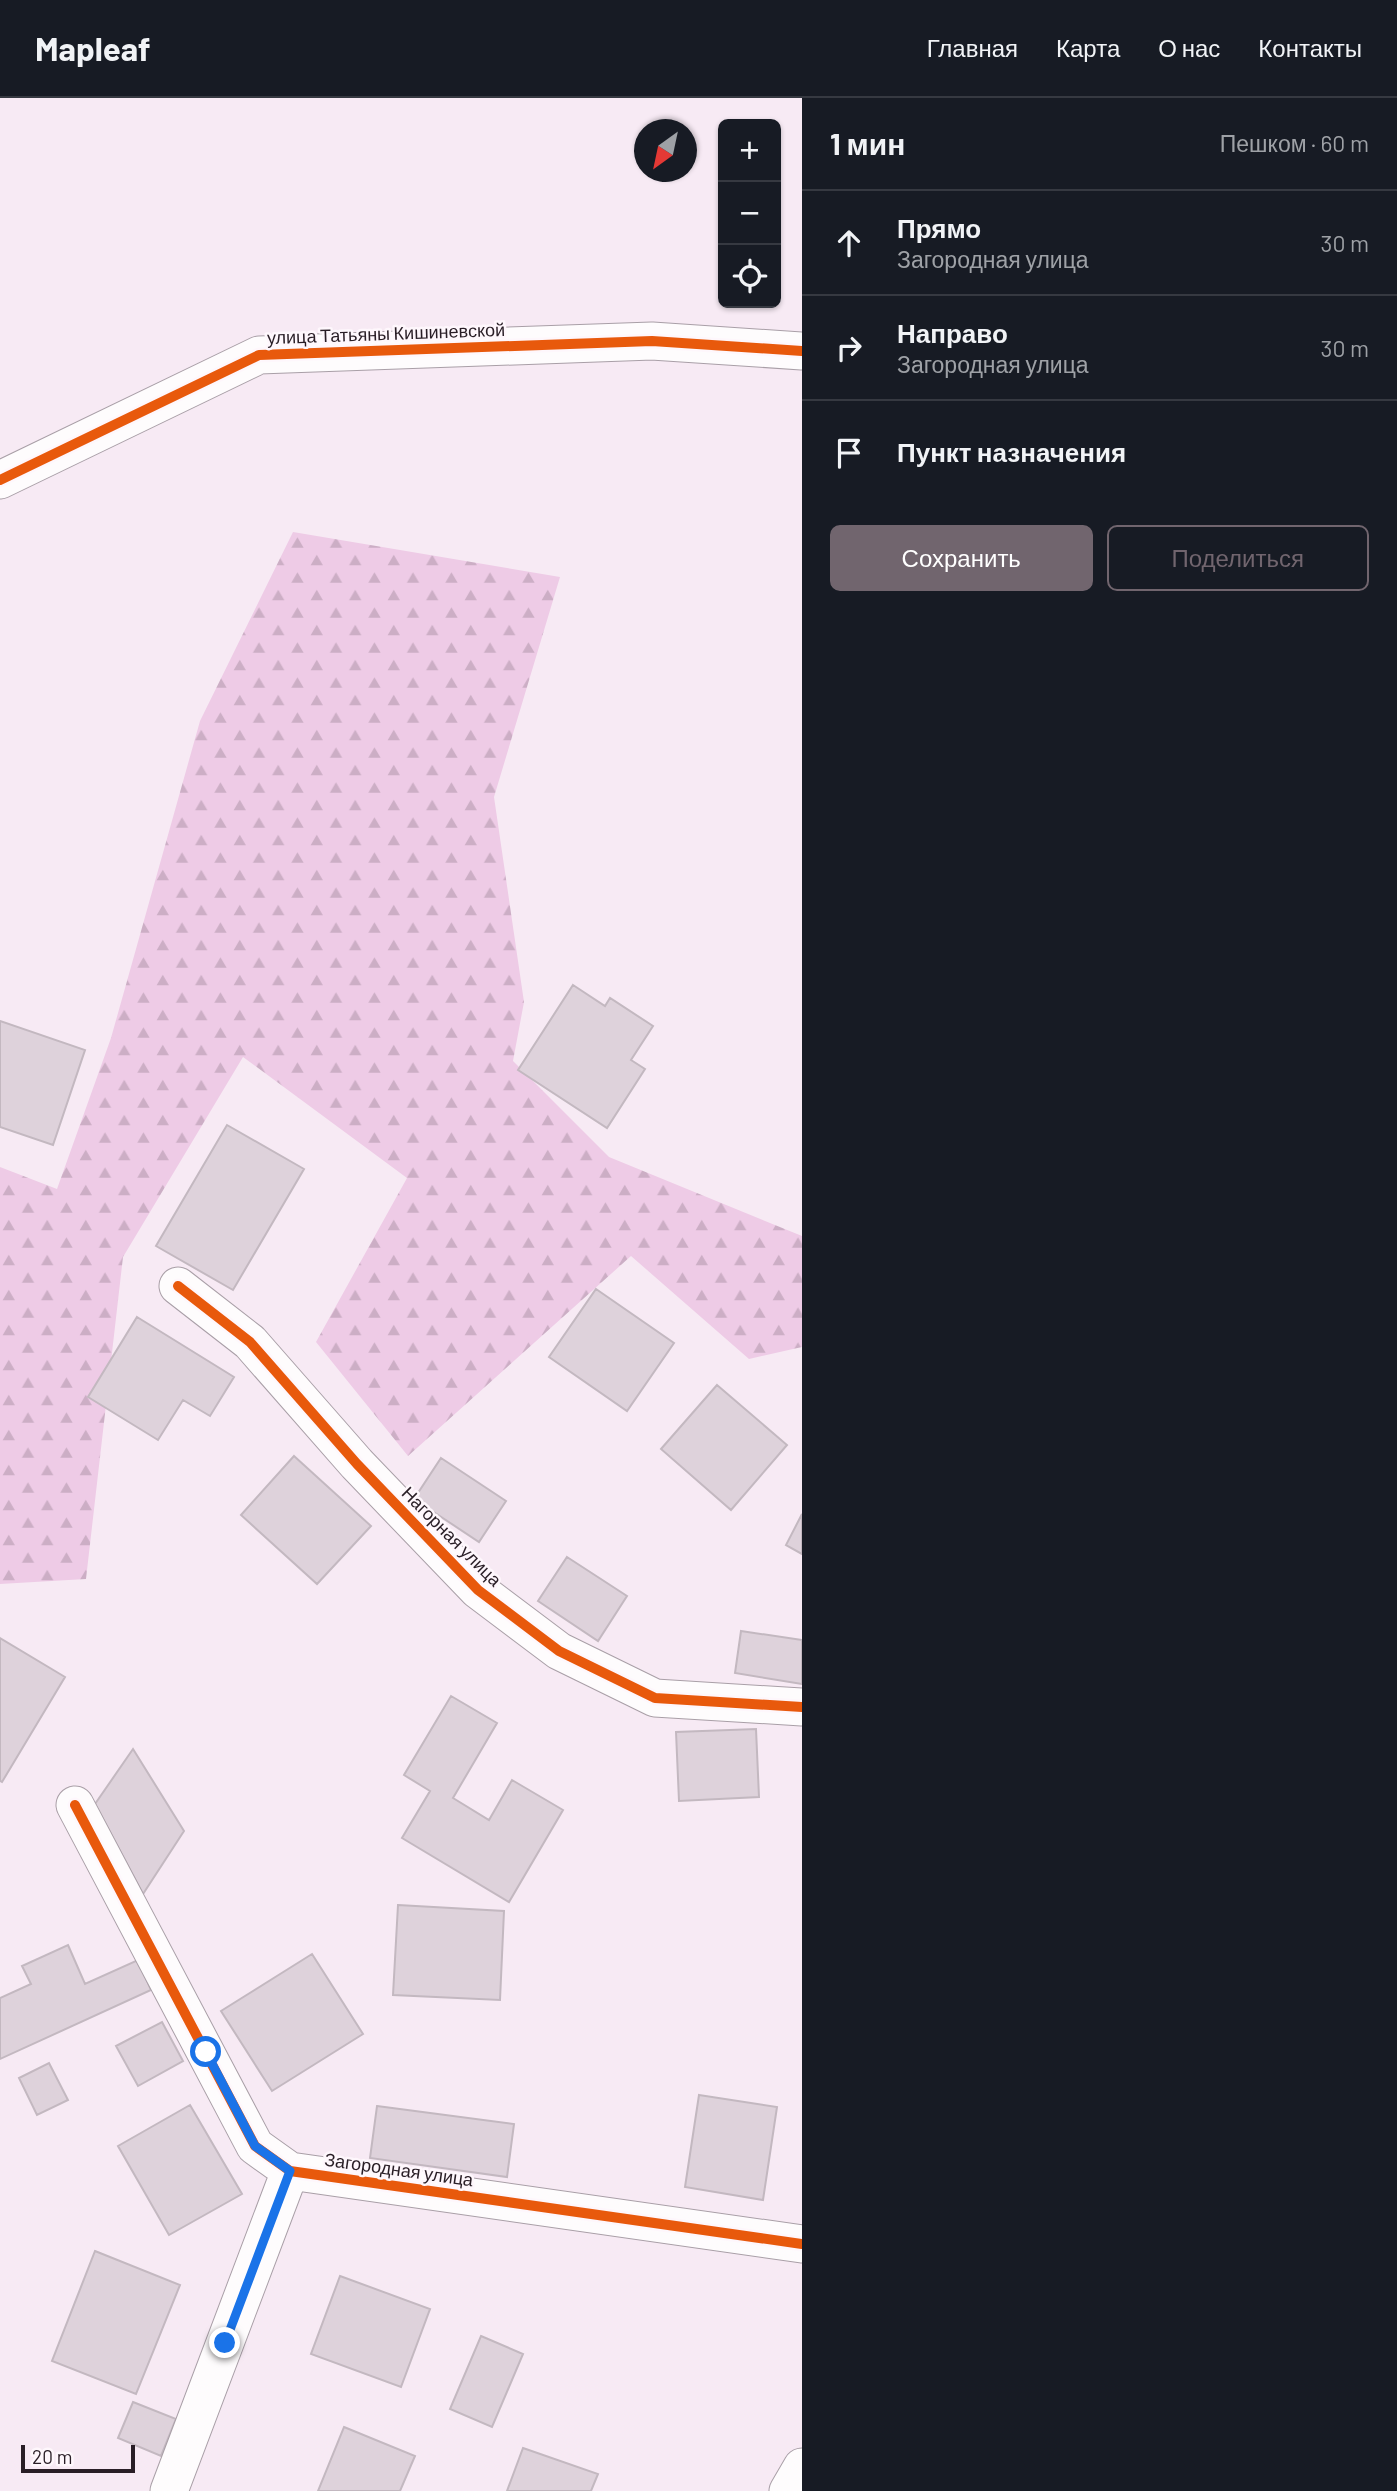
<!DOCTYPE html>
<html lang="ru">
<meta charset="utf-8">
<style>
:root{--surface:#171b24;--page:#20242c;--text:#f1f3f6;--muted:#9ea1a6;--line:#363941;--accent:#71656e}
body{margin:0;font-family:Barlow,sans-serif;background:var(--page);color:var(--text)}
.controls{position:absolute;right:21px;top:21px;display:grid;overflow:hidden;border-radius:10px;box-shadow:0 2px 5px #0004}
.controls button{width:63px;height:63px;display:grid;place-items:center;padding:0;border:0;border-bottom:2px solid var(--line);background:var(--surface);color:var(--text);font:35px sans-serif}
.compass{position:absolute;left:634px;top:21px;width:63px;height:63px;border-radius:50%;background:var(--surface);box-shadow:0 2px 5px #0004;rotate:213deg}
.scale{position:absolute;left:21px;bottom:18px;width:114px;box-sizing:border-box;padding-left:7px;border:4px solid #291e26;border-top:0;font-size:19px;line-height:24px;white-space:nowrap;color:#291e26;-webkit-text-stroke:5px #fef7fc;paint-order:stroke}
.stop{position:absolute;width:21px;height:21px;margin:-16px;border:5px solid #1a73e8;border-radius:50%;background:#fff}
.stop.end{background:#1a73e8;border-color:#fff;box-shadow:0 2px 7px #0008}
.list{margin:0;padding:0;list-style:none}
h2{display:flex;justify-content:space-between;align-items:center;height:91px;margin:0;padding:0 28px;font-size:30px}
h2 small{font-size:23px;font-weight:400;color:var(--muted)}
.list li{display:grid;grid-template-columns:46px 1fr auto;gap:21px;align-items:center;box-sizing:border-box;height:105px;padding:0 28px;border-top:2px solid var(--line)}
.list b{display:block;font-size:26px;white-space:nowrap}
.list p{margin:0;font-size:23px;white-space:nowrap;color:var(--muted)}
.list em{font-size:23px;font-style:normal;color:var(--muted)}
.actions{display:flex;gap:14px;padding:21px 28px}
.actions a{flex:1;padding:16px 0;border:2px solid var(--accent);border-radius:10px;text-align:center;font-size:24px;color:var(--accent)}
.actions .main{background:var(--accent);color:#fff}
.icon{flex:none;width:38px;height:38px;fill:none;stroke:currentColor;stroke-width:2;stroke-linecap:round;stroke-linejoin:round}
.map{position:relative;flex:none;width:802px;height:2393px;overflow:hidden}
header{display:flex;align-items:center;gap:42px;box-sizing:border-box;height:98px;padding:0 35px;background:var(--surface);border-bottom:2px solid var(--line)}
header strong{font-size:33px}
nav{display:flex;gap:38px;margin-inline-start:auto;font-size:24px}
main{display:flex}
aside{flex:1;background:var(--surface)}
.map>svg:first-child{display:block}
.forest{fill:url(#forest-firs)}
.building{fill:#ded2db;stroke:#c3b8c0;stroke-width:2}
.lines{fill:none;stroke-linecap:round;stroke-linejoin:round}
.minor-casing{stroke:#a99fa7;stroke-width:39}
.minor{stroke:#fefcfd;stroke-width:37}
.cycleway-casing{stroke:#fef7fc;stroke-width:15}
.cycleway{stroke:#e8590c;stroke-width:10}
.route{stroke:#1a73e8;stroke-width:9}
.labels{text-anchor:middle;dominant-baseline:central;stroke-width:5;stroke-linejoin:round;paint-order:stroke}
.street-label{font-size:18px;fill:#291e26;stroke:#fef7fc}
</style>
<header>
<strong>Mapleaf</strong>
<nav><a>Главная</a><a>Карта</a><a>О нас</a><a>Контакты</a></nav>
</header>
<main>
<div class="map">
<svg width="802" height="2393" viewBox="0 0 802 2393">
<defs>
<pattern id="forest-firs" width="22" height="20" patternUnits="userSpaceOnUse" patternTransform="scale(1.75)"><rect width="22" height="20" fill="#eecbe6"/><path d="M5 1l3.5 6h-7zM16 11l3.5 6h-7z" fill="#ccaec5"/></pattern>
</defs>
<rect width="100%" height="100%" fill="#f7eaf4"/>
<path class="forest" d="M 293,434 L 560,479 L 494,699 L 524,904 L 513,963 L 609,1059 L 802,1138 L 802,1249 L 749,1261 L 631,1158 L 408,1358 L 316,1244 L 407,1080 L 243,959 L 123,1159 L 86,1481 L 0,1486 L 0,1069 L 57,1091 L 111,940 L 200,623 Z"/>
<path class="building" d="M 573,887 L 605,908 L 610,900 L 653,928 L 631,962 L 645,971 L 607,1030 L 518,972 Z
M 0,923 L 85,952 L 53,1047 L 0,1029 Z
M 227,1027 L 304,1071 L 233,1192 L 156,1148 Z
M 596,1191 L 674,1245 L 627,1313 L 549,1259 Z
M 137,1219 L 234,1279 L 210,1318 L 183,1302 L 158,1342 L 88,1299 Z
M 717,1287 L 787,1347 L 731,1412 L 661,1351 Z
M 294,1358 L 371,1428 L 317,1486 L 241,1417 Z
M 441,1360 L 506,1403 L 479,1444 L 414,1401 Z
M 802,1416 L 802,1456 L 786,1447 Z
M 567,1459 L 627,1498 L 598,1543 L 538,1503 Z
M 741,1533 L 802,1542 L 802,1586 L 735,1575 Z
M 0,1540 L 65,1579 L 2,1684 L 0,1683 Z
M 451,1598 L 497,1625 L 453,1700 L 489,1722 L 512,1682 L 563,1712 L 509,1804 L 402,1740 L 430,1693 L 404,1677 Z
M 756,1631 L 759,1699 L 679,1703 L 676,1634 Z
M 133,1651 L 184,1733 L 143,1796 L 95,1706 Z
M 398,1807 L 504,1813 L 500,1902 L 393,1897 Z
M 68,1847 L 85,1886 L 138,1862 L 151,1892 L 0,1961 L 0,1900 L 31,1886 L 22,1868 Z
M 312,1856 L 363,1936 L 272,1993 L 221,1913 Z
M 162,1924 L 183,1963 L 138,1988 L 116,1948 Z
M 49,1965 L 68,2002 L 37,2017 L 19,1980 Z
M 699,1997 L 777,2009 L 763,2102 L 685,2089 Z
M 190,2007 L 242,2096 L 169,2137 L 118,2048 Z
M 377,2008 L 514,2026 L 507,2079 L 370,2060 Z
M 95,2153 L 180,2187 L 136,2296 L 52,2263 Z
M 340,2178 L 430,2211 L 401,2289 L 311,2256 Z
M 481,2238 L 523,2256 L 492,2329 L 450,2311 Z
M 133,2304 L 176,2321 L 161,2358 L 118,2340 Z
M 344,2329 L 415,2358 L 400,2393 L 318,2393 Z
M 523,2350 L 598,2376 L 591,2393 L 507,2393 Z"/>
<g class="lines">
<g class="minor-casing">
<path id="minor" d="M 0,382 L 259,257 L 652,243 L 802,253
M 178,1188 L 250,1244 L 357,1366 L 478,1492 L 559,1553 L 655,1600 L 802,1609
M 75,1707 L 255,2048 L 290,2073 L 802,2146
M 169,2393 L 290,2073
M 788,2393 L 802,2369"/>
</g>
<use href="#minor" class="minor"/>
<g class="cycleway-casing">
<path id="cycleway" d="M 0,382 L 259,257 L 652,243 L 802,253
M 178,1188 L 250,1244 L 357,1366 L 478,1492 L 559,1553 L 655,1600 L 802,1609
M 75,1707 L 255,2048 L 290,2073 L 802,2146"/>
</g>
<use href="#cycleway" class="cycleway"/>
</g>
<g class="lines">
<path class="route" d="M 206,1954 L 255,2048 L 290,2073 L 225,2245"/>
</g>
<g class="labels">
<g class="street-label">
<text transform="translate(386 235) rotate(-2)">улица Татьяны Кишиневской</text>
<text transform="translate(452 1438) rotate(45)">Нагорная улица</text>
<text transform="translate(399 2071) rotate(8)">Загородная улица</text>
</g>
</g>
</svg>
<div class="controls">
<button>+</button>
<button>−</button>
<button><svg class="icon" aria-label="locate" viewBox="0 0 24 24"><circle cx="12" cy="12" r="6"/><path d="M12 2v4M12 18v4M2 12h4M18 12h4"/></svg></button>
</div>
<svg class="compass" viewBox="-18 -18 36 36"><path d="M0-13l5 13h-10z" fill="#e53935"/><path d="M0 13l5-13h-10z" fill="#9ea1a6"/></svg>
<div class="scale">20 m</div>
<div class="stop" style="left:206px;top:1954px"></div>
<div class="stop end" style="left:225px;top:2245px"></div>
</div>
<aside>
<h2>1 мин<small>Пешком · 60 m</small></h2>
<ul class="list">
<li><svg class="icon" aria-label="ahead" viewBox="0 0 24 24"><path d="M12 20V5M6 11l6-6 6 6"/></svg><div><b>Прямо</b><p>Загородная улица</p></div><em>30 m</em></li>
<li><svg class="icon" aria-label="right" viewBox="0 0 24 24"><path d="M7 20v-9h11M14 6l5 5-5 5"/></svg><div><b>Направо</b><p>Загородная улица</p></div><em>30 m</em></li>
<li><svg class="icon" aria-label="arrive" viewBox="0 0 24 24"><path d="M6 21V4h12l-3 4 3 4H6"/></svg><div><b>Пункт назначения</b></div></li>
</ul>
<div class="actions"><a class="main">Сохранить</a><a>Поделиться</a></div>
</aside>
</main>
